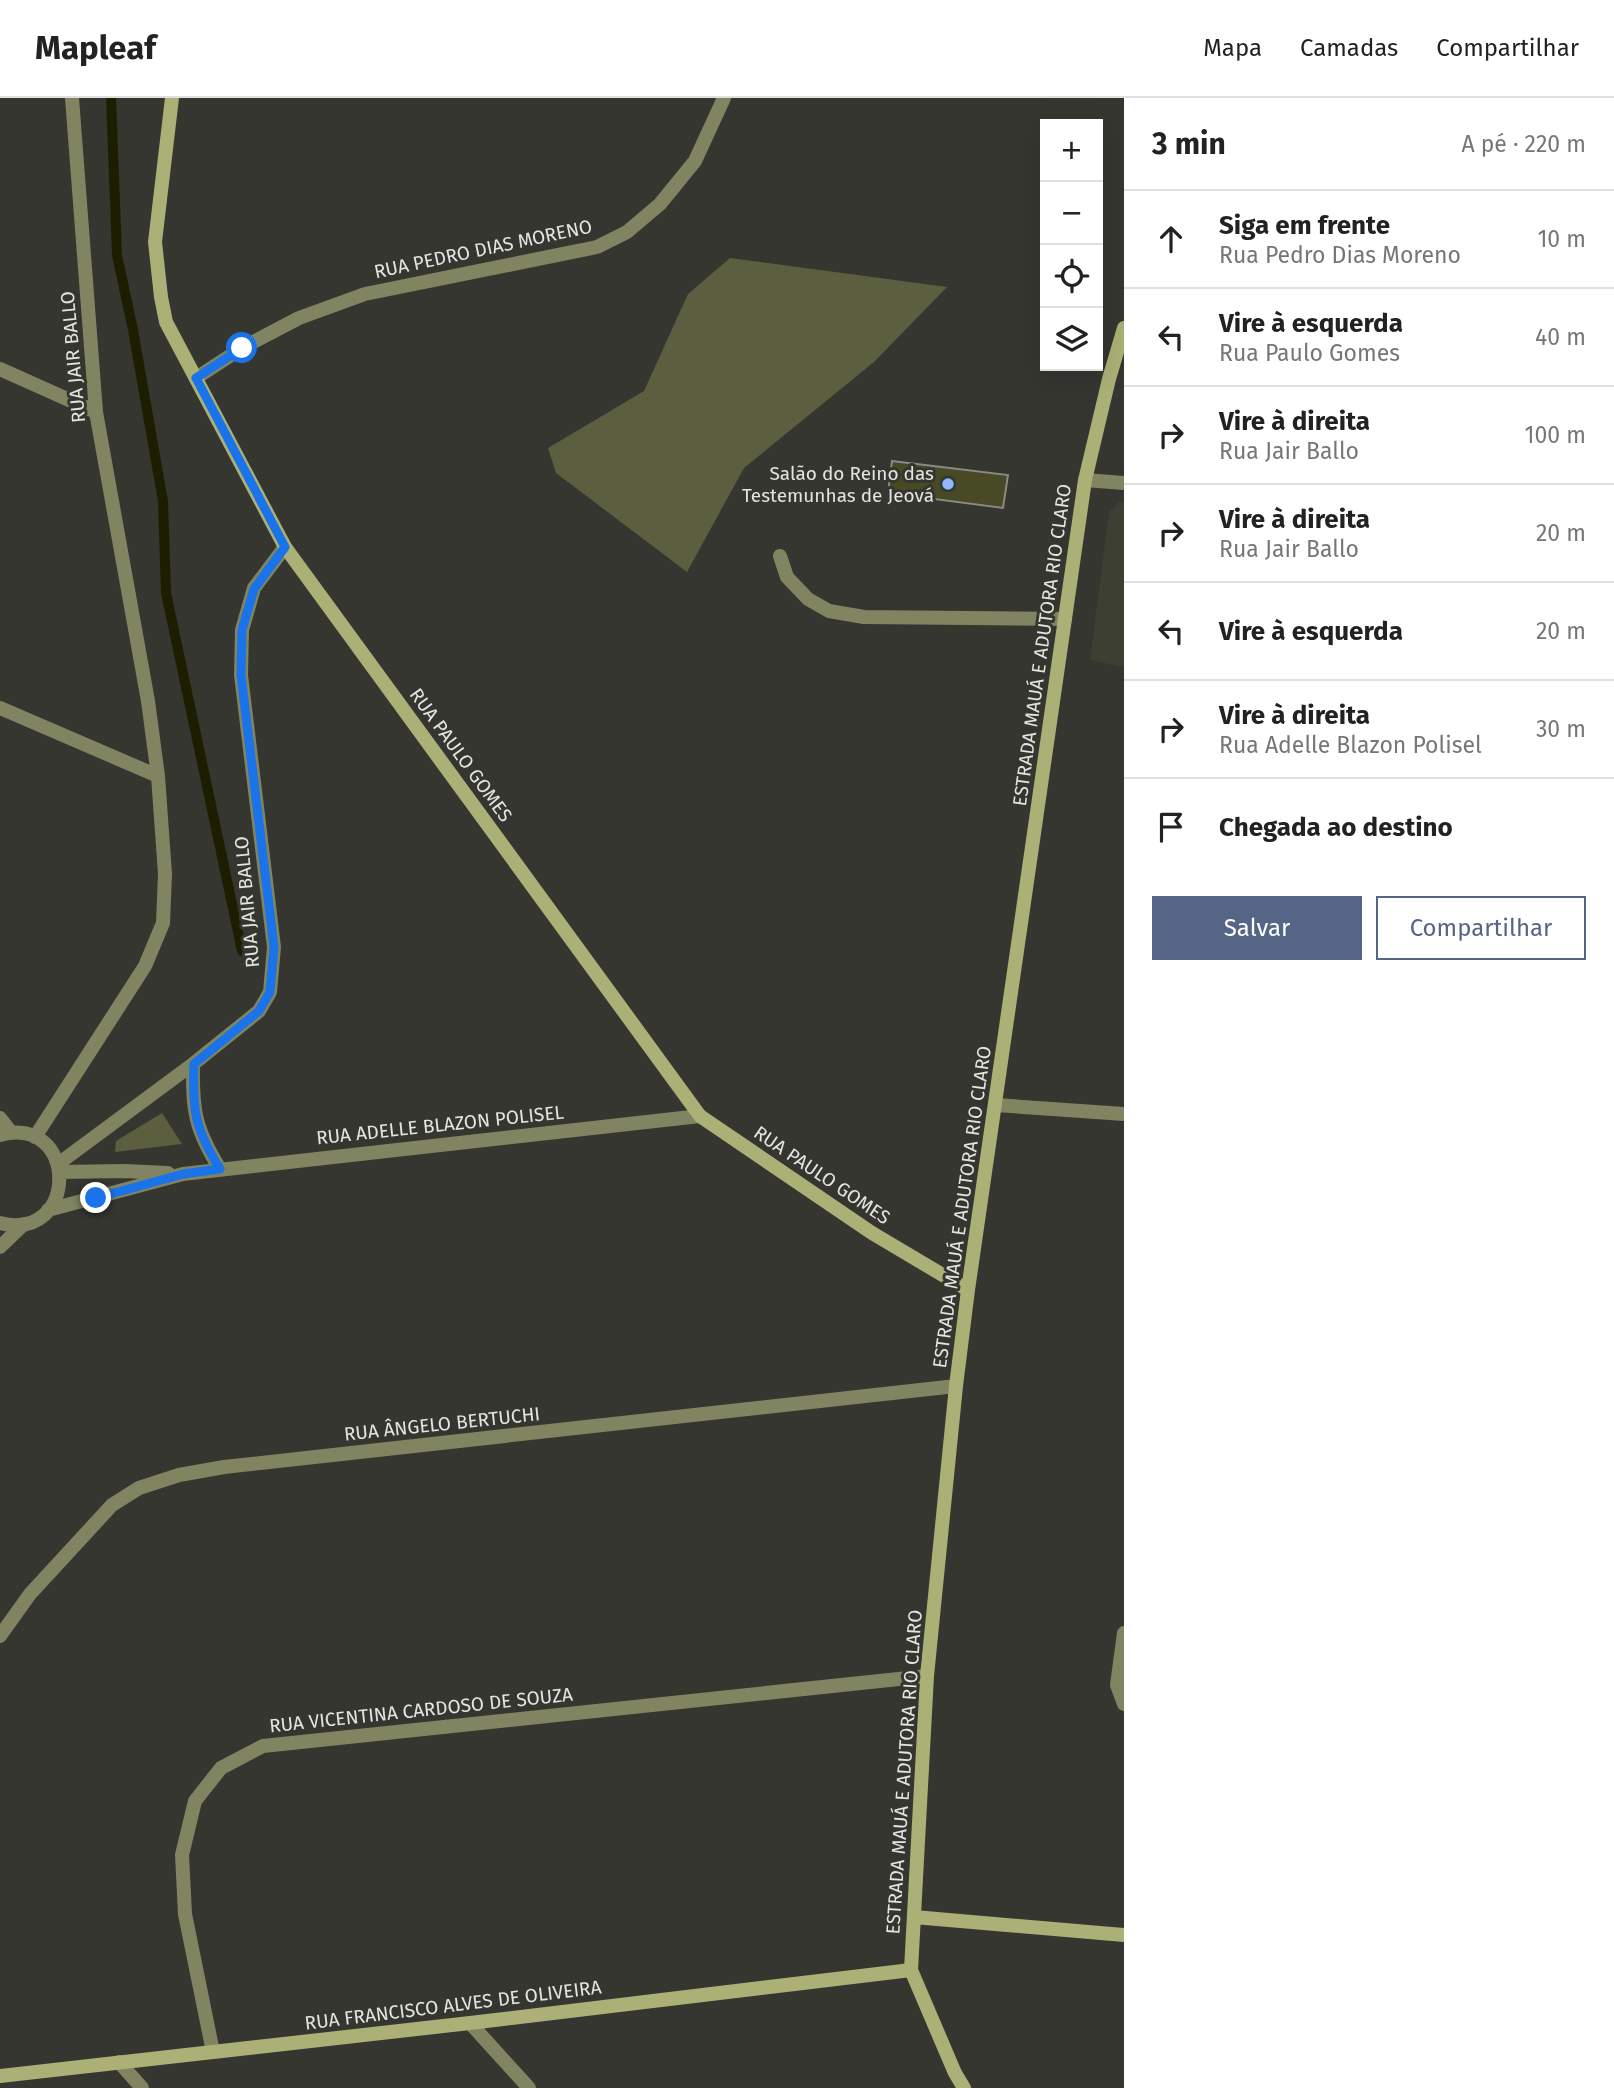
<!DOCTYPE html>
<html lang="pt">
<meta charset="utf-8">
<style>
:root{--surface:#fff;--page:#f6f6f6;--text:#222;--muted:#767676;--line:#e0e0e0;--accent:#546585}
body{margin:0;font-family:"Fira Sans",sans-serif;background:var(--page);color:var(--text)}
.controls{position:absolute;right:21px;top:21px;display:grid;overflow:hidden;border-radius:0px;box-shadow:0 7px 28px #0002}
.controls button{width:63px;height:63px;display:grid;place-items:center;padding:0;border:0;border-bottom:2px solid var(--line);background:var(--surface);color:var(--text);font:35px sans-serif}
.stop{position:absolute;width:21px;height:21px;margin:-16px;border:5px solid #1a73e8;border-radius:50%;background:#fff}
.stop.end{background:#1a73e8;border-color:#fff;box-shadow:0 2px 7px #0008}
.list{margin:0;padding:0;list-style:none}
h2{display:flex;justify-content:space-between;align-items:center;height:91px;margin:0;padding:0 28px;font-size:30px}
h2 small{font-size:23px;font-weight:400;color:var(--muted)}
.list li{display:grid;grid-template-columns:46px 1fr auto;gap:21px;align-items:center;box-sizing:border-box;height:98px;padding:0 28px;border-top:2px solid var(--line)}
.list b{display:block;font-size:26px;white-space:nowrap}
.list p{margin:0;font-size:23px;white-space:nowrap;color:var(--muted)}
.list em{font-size:23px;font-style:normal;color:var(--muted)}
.actions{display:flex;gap:14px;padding:21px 28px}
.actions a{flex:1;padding:16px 0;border:2px solid var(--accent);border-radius:0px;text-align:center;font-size:24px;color:var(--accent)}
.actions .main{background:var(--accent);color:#fff}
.icon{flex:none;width:38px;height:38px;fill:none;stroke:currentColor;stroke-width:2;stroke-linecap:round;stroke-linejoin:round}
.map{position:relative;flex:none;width:1124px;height:1990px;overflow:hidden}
header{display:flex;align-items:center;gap:42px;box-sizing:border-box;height:98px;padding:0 35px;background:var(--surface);border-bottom:2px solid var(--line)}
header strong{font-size:33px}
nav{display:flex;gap:38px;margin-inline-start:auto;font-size:24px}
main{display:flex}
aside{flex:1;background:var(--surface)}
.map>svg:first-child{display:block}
.built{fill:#3e3f33}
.green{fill:#5b5e3f}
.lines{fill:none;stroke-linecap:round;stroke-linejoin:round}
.stream{stroke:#1d1e00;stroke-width:10}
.building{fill:#474a25;stroke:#898a83;stroke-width:2}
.lane{stroke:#818460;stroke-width:14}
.street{stroke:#818460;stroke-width:14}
.secondary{stroke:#abb076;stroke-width:14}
.route{stroke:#1a73e8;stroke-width:9}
.poi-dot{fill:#92b7fd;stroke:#353630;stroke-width:2.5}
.labels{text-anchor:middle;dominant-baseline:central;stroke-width:6;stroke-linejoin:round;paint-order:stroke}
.street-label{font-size:19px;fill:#e4e5e1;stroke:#353630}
.poi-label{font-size:19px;fill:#e4e5e1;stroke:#353630;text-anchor:end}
</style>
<header>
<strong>Mapleaf</strong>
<nav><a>Mapa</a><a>Camadas</a><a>Compartilhar</a></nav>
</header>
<main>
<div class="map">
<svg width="1124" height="1990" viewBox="0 0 1124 1990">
<rect width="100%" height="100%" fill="#353630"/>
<path class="built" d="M 1120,403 L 1124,404 L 1124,569 L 1090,562 L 1109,414 Z"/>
<path class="green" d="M 730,160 L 947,189 L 874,264 L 744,370 L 687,474 L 556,375 L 548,350 L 644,293 L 688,196 Z
M 162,1015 L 182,1046 L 115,1054 L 116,1043 Z"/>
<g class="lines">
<path class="stream" d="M 111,0 L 117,157 L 133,232 L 163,403 L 166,495 L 242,853"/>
</g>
<path class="building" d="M 892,363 L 1008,377 L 1003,410 L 888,395 Z"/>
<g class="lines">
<path class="lane" d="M 780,458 L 787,479 L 808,501 L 829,513 L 864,519 L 1065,521"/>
<path class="street" d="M 0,271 L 96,314
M 196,280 L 242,250 L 299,220 L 365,196 L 597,149 L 627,134 L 660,106 L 695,63 L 724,0
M 1085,382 L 1124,385
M 0,610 L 158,678
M 193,966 C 192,1012 195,1031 220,1071
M 996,1007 L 1124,1016
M 0,1020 L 11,1034
M 0,1037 C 79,1016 79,1145 0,1125
M 35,1039 L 145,868 L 163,825 L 165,776 L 158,678 L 148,603 L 96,314 L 72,0
M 58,1066 L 193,966 L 259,913 L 270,894 L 274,849 L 241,577 L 242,532 L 254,490 L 285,449
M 60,1074 L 124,1073 L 168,1075
M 48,1112 L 183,1076 L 700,1018
M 0,1149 L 24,1126
M 1124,1535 L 1117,1587 L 1124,1606
M 0,1538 L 30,1496 L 112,1407 L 139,1390 L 179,1377 L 224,1369 L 956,1288
M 470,1925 L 529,1990
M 213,1954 L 185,1816 L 182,1757 L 195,1703 L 221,1670 L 263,1648 L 927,1578
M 119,1964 L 142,1990"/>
<path class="secondary" d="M 172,0 L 155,144 L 161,199 L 166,224 L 285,449 L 700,1018 L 872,1135 L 968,1192
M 914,1819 L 1124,1837
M 0,1978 L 470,1925 L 911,1872
M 964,1990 L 955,1975 L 911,1872 L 927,1578 L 956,1288 L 968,1192 L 1085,382 L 1109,281 L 1124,230"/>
</g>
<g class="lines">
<path class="route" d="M 96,1100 L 183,1076 L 220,1071 C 195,1031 192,1012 194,966 L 259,913 L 270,894 L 274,849 L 241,577 L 242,532 L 254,491 L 285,449 L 196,280 L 242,250"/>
</g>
<circle class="poi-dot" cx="948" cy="386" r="7"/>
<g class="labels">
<g class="street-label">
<text transform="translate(483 151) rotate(-12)">RUA PEDRO DIAS MORENO</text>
<text transform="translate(73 259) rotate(-95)">RUA JAIR BALLO</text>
<text transform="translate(1042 547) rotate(-82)">ESTRADA MAUÁ E ADUTORA RIO CLARO</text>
<text transform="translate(461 657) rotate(54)">RUA PAULO GOMES</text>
<text transform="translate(247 804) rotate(-95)">RUA JAIR BALLO</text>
<text transform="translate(440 1027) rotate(-6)">RUA ADELLE BLAZON POLISEL</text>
<text transform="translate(822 1077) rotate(34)">RUA PAULO GOMES</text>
<text transform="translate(962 1109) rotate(-82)">ESTRADA MAUÁ E ADUTORA RIO CLARO</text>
<text transform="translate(442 1326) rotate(-6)">RUA ÂNGELO BERTUCHI</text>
<text transform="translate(421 1612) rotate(-6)">RUA VICENTINA CARDOSO DE SOUZA</text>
<text transform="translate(904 1674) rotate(-86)">ESTRADA MAUÁ E ADUTORA RIO CLARO</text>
<text transform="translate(453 1907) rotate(-7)">RUA FRANCISCO ALVES DE OLIVEIRA</text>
</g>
<g class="poi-label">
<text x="934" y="375">Salão do Reino das<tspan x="934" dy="22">Testemunhas de Jeová</tspan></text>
</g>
</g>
</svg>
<div class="controls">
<button>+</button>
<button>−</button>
<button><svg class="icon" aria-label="locate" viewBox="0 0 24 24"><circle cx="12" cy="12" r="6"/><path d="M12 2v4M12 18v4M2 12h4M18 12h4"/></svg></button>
<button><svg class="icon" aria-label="layers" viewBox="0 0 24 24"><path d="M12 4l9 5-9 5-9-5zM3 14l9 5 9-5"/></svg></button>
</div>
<div class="stop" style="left:242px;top:250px"></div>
<div class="stop end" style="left:96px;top:1100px"></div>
</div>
<aside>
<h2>3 min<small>A pé · 220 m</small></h2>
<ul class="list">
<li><svg class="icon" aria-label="ahead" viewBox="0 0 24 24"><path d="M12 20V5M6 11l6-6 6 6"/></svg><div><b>Siga em frente</b><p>Rua Pedro Dias Moreno</p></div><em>10 m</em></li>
<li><svg class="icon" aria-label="left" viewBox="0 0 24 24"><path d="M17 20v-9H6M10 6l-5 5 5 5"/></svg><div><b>Vire à esquerda</b><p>Rua Paulo Gomes</p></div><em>40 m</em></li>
<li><svg class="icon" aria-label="right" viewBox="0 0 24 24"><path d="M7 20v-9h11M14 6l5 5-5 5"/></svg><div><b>Vire à direita</b><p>Rua Jair Ballo</p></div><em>100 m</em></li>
<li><svg class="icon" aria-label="right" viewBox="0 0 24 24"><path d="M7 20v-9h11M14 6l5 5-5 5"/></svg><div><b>Vire à direita</b><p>Rua Jair Ballo</p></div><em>20 m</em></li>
<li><svg class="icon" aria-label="left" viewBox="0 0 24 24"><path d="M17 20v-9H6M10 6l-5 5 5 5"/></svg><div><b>Vire à esquerda</b></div><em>20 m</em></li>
<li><svg class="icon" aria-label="right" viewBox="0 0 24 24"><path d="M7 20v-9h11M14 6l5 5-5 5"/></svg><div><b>Vire à direita</b><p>Rua Adelle Blazon Polisel</p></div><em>30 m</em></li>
<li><svg class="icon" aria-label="arrive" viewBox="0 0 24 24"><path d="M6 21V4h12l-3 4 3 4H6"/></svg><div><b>Chegada ao destino</b></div></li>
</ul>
<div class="actions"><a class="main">Salvar</a><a>Compartilhar</a></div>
</aside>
</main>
